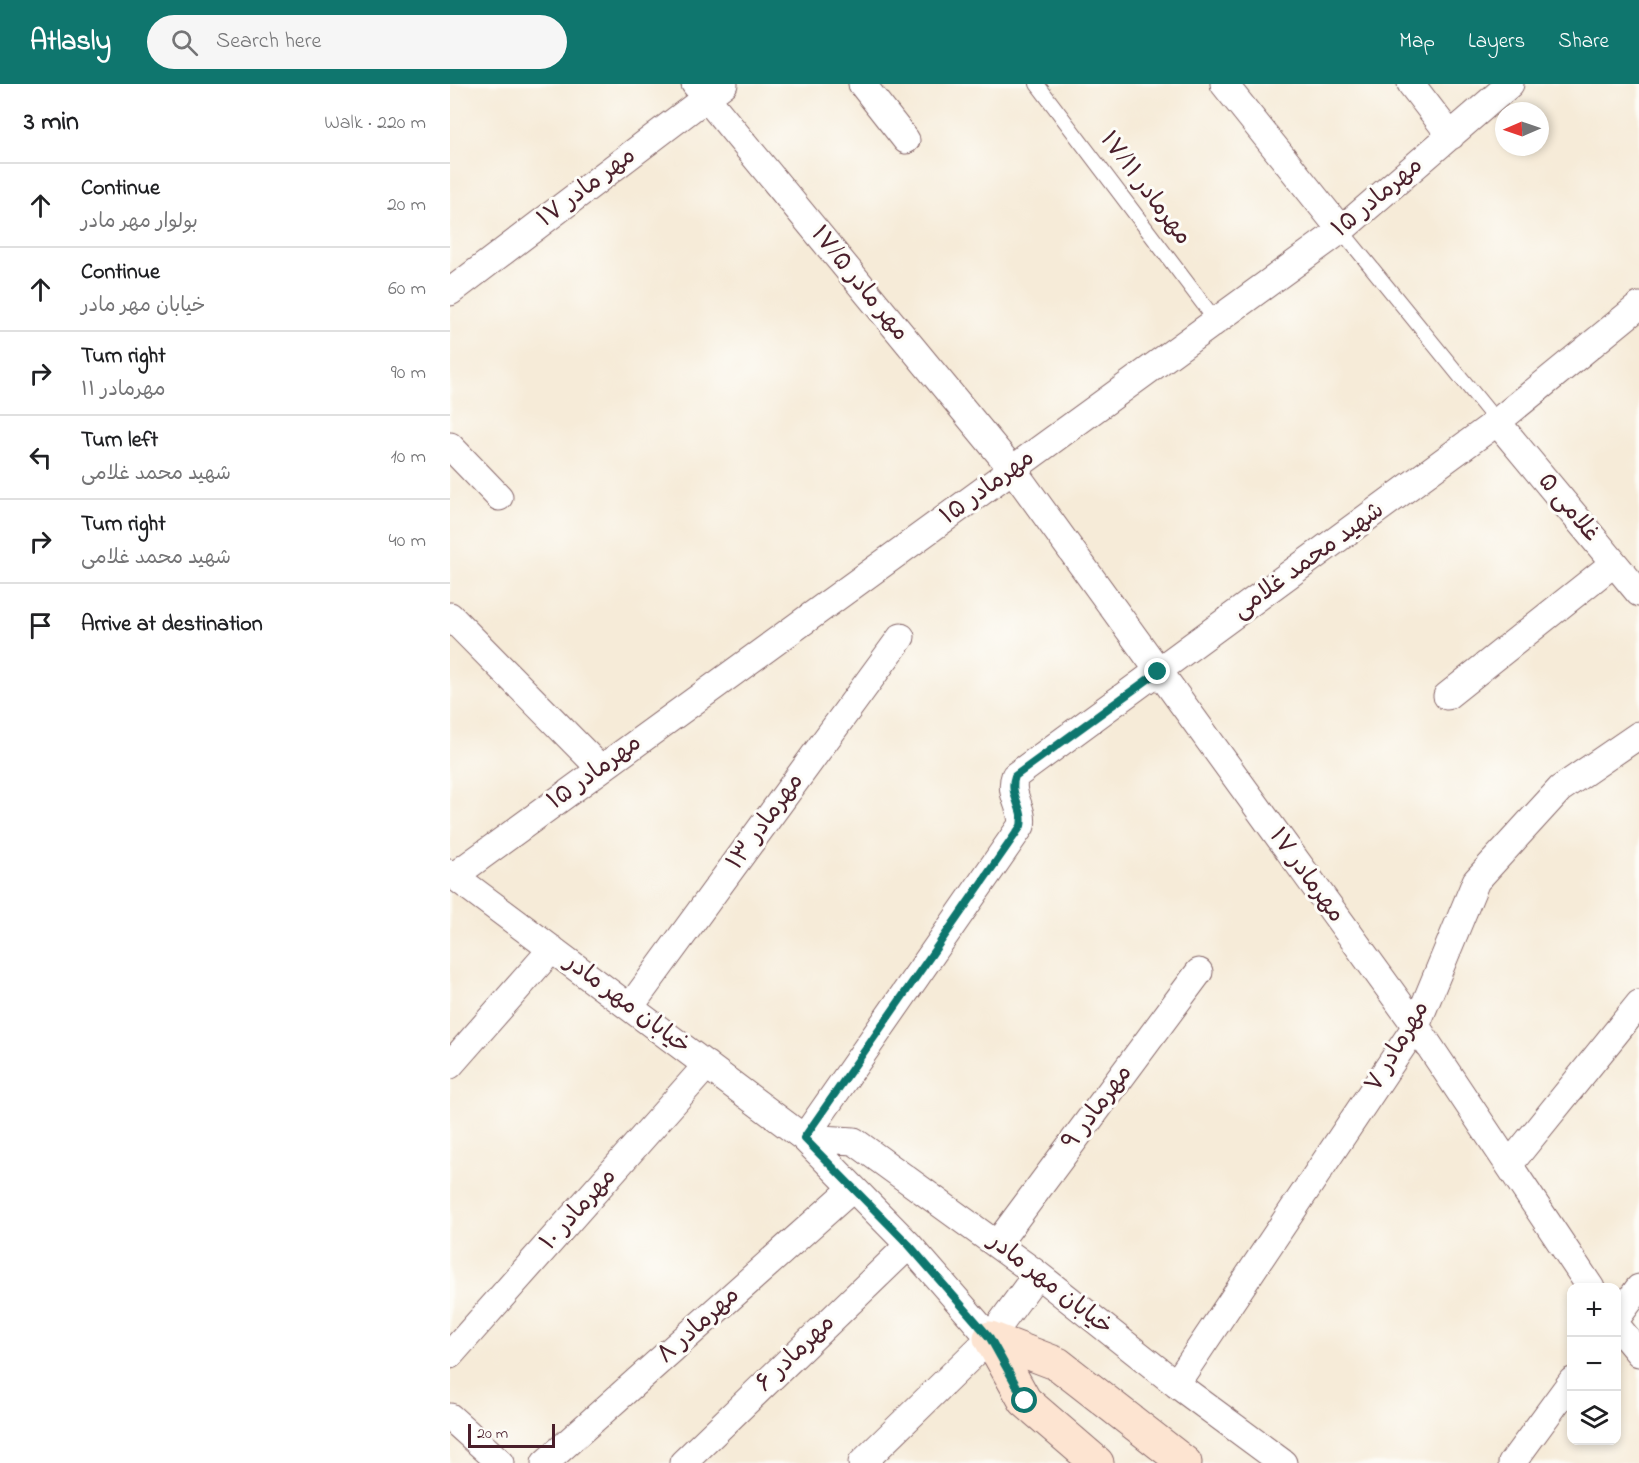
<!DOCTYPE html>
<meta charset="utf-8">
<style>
:root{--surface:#fff;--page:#f6f6f6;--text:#202124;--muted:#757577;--line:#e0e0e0;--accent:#0f766e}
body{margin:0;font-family:"Indie Flower","Playpen Sans Arabic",sans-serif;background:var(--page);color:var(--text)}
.controls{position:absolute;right:18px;bottom:18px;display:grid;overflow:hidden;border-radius:12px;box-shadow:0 3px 9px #0003}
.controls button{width:54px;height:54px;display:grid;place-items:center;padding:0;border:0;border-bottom:2px solid var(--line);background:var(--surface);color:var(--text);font:30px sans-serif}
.compass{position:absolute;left:1045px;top:18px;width:54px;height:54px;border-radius:50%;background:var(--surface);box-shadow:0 3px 9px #0003;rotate:268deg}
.scale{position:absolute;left:18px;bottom:15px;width:87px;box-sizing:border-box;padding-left:6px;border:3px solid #4a1f2b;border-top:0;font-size:16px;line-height:21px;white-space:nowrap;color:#4a1f2b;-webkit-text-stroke:4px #fdfcf7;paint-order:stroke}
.stop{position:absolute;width:18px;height:18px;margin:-14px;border:4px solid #0f766e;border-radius:50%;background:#fff}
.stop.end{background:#0f766e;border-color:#fff;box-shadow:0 2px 6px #0008}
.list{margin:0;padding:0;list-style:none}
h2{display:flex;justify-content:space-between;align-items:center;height:78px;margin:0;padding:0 24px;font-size:26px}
h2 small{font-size:20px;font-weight:400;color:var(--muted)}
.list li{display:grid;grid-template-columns:39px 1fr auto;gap:18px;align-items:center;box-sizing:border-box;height:84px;padding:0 24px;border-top:2px solid var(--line)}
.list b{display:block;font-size:22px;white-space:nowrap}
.list p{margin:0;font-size:20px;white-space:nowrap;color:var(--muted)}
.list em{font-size:20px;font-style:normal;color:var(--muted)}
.icon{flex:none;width:33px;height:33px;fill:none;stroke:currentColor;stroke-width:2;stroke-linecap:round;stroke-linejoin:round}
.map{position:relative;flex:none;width:1189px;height:1379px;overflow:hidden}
header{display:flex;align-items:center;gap:36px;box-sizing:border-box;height:84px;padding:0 30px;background:var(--accent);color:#fff}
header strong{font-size:28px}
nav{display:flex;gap:33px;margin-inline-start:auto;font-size:21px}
.search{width:420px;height:54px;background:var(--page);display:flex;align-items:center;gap:15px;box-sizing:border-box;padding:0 21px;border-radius:33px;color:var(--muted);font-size:22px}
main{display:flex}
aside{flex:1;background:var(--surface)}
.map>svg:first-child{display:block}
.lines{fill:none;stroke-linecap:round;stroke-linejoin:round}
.lane-casing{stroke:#866668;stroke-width:16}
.street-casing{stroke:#866668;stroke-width:29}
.secondary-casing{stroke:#866668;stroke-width:35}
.lane{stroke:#fff;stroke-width:14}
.street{stroke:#fff;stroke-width:27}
.secondary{stroke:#fde4d1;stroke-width:33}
.route{stroke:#0f766e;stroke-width:8}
.labels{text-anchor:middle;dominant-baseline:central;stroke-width:6;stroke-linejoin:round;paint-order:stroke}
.street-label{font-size:24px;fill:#4a1f2b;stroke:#fdfcf7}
</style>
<header>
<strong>Atlasly</strong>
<div class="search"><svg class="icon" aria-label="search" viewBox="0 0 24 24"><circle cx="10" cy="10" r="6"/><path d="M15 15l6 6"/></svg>Search here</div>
<nav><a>Map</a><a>Layers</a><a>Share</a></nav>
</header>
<main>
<aside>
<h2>3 min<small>Walk · 220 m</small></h2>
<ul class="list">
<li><svg class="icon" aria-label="ahead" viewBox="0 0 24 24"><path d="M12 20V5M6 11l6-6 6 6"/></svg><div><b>Continue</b><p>بولوار مهر مادر</p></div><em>20 m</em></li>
<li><svg class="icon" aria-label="ahead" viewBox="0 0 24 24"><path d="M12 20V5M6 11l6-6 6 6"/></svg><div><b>Continue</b><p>خیابان مهر مادر</p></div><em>60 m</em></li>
<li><svg class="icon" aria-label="right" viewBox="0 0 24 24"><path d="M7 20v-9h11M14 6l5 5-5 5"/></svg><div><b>Turn right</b><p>مهرمادر ۱۱</p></div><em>90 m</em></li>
<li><svg class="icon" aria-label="left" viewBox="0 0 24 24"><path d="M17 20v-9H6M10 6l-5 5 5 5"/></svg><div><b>Turn left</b><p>شهید محمد غلامی</p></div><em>10 m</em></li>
<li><svg class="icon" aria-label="right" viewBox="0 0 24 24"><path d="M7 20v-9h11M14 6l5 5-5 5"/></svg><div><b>Turn right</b><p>شهید محمد غلامی</p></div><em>40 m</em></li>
<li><svg class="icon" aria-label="arrive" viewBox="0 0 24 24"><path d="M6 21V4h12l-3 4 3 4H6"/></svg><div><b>Arrive at destination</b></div></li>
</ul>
</aside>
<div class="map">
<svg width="1189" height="1379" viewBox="0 0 1189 1379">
<rect width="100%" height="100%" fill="#fdfcf7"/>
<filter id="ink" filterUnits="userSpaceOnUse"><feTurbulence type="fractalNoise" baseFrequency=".0167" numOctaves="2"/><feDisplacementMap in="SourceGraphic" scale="12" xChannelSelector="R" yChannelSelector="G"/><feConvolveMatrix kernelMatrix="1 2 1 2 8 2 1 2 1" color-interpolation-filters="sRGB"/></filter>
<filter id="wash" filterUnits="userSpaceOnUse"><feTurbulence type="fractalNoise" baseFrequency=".008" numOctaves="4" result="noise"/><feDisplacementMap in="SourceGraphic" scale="24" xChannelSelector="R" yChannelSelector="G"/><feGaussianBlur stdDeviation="1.35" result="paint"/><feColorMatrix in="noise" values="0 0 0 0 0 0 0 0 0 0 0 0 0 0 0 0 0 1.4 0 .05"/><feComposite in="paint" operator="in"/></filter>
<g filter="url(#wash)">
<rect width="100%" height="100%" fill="#f6ebd8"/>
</g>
<g filter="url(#ink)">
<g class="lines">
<g class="lane-casing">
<path id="lane" d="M 587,0 L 766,237
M 891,146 L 1047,338"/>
</g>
<g class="street-casing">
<path id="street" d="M 245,0 L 563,386 L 966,942 L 1141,1204
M 412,0 L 456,56
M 774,0 L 891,146
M 961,0 L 1001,52
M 0,208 L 274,0
M 1047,338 L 1189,509
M 0,362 L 49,413
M 0,532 L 151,685
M 997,612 L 1164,479
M 0,789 L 354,1054 L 459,1161 L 540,1254
M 4,792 L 891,146 L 1060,0
M 180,923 L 451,553
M 0,981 L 102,865
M 354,1054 L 571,742 C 575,725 558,711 565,692 L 1047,338 L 1189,222
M 354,1054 L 404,1057 L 587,1190 L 726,1300 L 833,1379
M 1059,1081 L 1189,920
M 547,1160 L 749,888
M 1166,1235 L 1189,1204
M 1166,1241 L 1189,1269
M 0,1271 L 257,981
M 726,1300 L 966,942 L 1026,797 L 1110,705 L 1189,651
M 0,1333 L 51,1379
M 95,1379 L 403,1104
M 233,1379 L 459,1161
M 412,1379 L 540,1254 L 587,1190
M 1062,1379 L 1122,1297"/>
</g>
<g class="secondary-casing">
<path id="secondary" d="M 540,1254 L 608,1280 L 735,1379
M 540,1254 L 575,1317 L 647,1379"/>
</g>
<use href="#lane" class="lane"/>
<use href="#street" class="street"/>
<use href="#secondary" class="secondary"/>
</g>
</g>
<g class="lines" filter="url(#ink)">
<path class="route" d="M 575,1317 L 540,1254 L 459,1161 L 354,1054 L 571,742 C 575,724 558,711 565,692 L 708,588"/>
</g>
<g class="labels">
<g class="street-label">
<text transform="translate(137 104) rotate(-37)">مهر مادر ۱۷</text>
<text transform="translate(695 105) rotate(53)">مهرمادر ۱۷/۱۱</text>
<text transform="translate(928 114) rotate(-40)">مهرمادر ۱۵</text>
<text transform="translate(409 200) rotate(51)">مهر مادر ۱۷/۵</text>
<text transform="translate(538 404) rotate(-36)">مهرمادر ۱۵</text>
<text transform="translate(1118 424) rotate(50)">غلامی ۵</text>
<text transform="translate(859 477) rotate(-36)">شهید محمد غلامی</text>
<text transform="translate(145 689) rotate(-36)">مهرمادر ۱۵</text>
<text transform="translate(316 738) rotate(-54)">مهرمادر ۱۳</text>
<text transform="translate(856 792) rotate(54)">مهرمادر ۱۷</text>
<text transform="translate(177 921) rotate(37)">خیابان مهر مادر</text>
<text transform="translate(948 963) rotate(-59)">مهرمادر ۷</text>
<text transform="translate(648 1024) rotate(-53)">مهرمادر ۹</text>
<text transform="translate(129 1126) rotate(-48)">مهرمادر ۱۰</text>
<text transform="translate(600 1201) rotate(38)">خیابان مهر مادر</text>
<text transform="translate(249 1242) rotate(-42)">مهرمادر ۸</text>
<text transform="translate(346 1270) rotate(-44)">مهرمادر ۶</text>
</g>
</g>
</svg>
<div class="controls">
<button>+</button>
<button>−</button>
<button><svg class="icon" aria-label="layers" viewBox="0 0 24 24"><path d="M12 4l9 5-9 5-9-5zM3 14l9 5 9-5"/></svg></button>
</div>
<svg class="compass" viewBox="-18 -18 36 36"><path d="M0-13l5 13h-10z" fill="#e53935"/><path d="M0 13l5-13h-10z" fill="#757577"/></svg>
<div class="scale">20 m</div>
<div class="stop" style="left:575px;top:1317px"></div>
<div class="stop end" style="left:708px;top:588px"></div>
</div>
</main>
